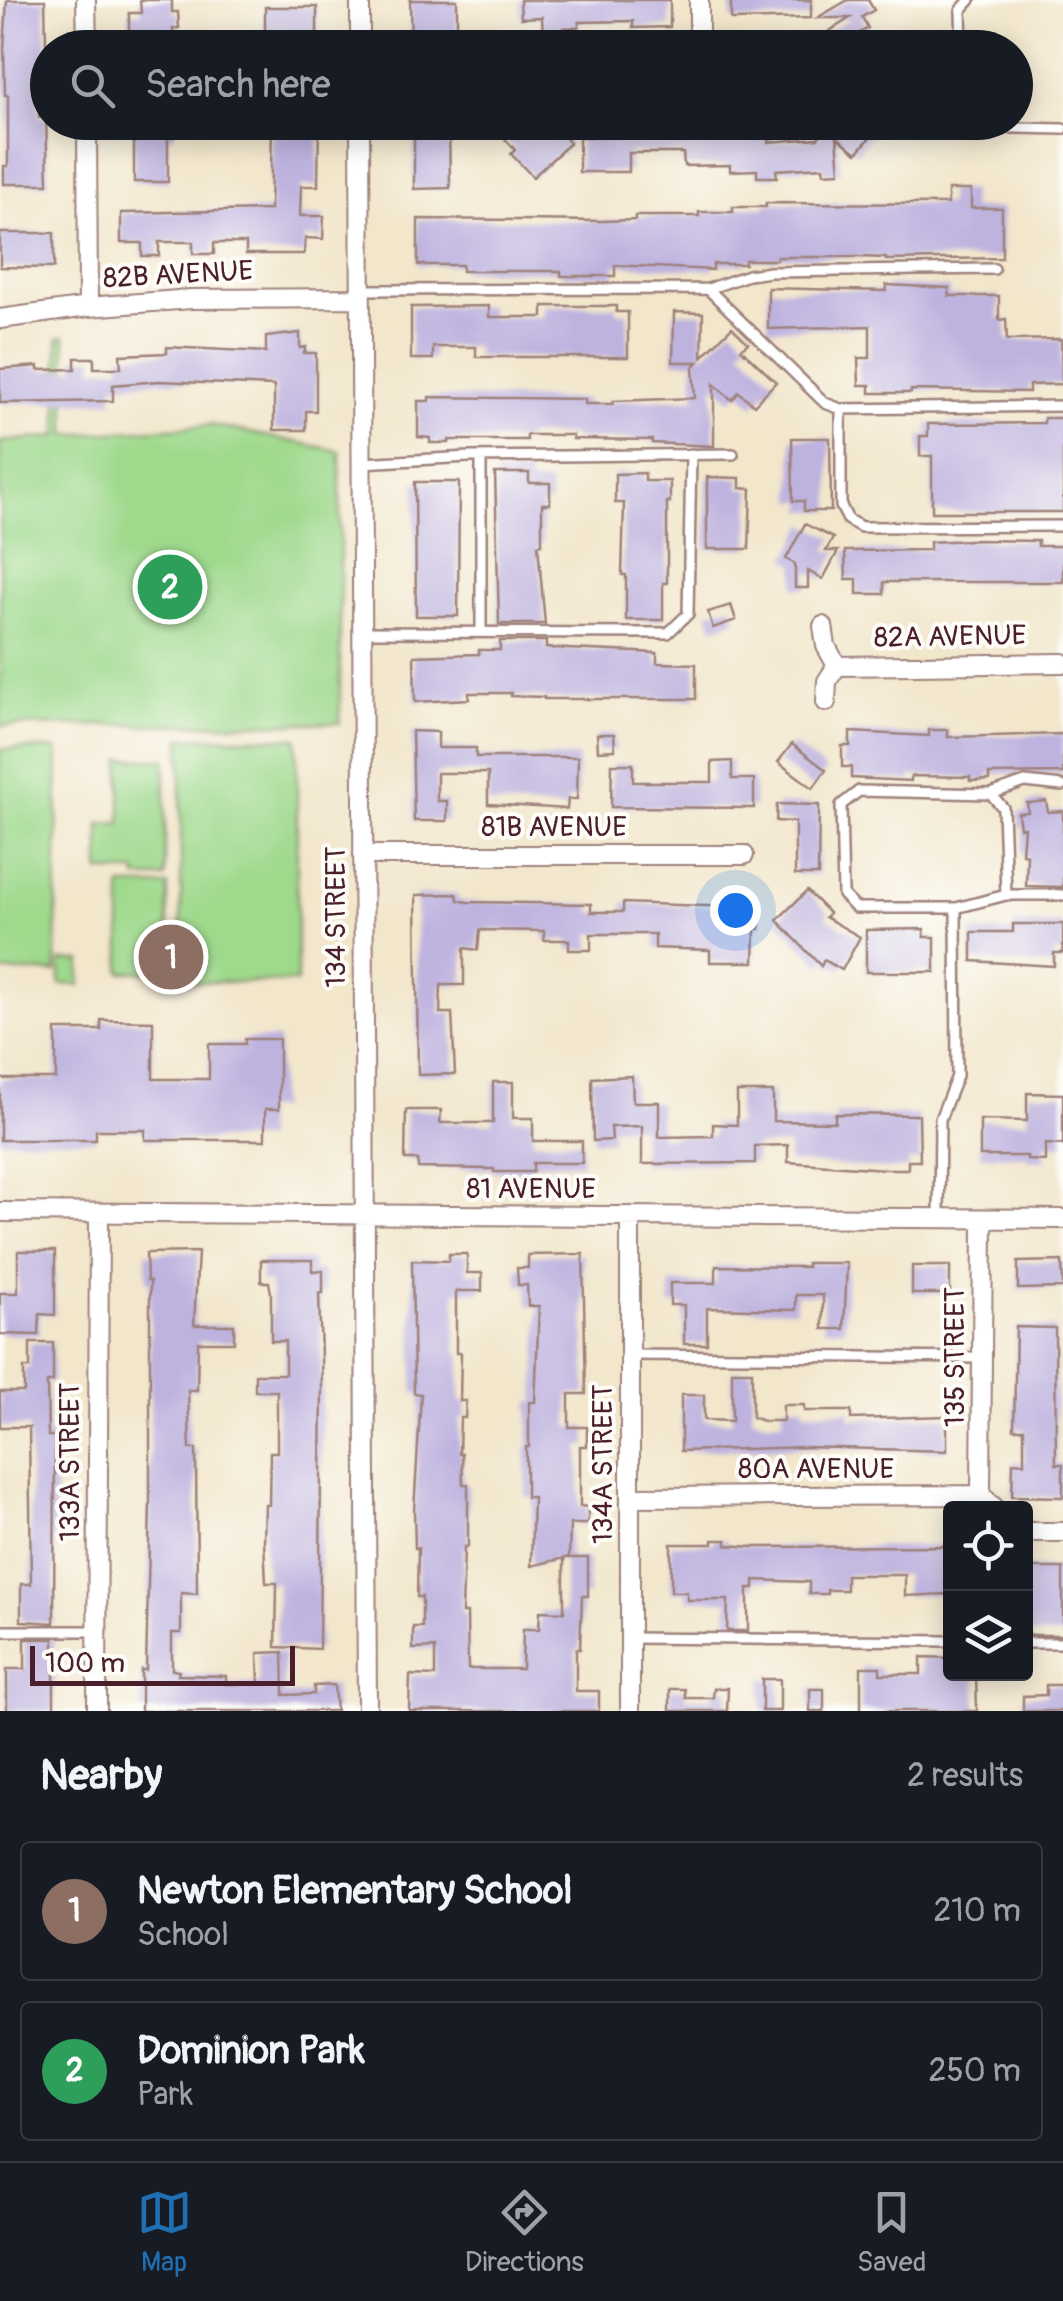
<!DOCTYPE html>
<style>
:root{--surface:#171b24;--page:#242831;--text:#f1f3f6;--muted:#9ea1a6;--line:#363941;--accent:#1f6fb2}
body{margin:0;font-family:Pangolin,sans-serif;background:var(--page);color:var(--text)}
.controls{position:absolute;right:30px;bottom:30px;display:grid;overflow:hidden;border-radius:10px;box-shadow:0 5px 25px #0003}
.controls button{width:90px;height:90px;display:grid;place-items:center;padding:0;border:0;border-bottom:2px solid var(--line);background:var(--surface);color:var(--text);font:50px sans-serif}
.scale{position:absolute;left:30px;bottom:25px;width:265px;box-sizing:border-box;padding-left:10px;border:5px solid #4a1f2b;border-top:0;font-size:28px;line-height:35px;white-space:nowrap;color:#4a1f2b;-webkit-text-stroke:8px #fdfcf7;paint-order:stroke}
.you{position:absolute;left:735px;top:910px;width:35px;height:35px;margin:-25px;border:8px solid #fff;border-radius:50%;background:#1a73e8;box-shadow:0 0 0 15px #1a73e833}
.badge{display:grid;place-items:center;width:65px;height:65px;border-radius:50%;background:var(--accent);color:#fff;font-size:32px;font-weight:700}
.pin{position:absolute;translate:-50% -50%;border:5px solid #fff;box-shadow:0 2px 10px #0006}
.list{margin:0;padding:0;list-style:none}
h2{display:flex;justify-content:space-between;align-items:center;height:130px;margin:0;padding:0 40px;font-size:42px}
h2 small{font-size:32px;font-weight:400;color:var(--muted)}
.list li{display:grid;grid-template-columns:65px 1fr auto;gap:30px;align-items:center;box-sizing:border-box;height:140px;margin:0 20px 20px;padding:0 20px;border:2px solid var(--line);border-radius:10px}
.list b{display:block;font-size:38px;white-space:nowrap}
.list p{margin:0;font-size:32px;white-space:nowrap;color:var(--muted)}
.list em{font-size:32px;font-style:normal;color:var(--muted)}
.icon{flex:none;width:55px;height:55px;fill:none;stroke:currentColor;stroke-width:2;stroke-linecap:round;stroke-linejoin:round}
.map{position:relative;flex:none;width:1063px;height:1711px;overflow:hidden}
.search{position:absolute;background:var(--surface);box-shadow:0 5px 25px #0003;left:30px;right:30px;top:30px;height:110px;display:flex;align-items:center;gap:25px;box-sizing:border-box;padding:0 35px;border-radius:55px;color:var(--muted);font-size:38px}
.sheet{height:450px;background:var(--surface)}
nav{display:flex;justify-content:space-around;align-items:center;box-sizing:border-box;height:140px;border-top:2px solid var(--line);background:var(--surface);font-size:28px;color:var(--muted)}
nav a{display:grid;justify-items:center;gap:5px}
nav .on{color:var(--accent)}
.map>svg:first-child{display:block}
.green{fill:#9ed98c;stroke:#747c5c;stroke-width:2.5}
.building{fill:#beb2df}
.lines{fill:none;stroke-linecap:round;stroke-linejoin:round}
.lane-casing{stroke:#9e827b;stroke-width:14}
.street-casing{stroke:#9e827b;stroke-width:22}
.lane{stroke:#fff;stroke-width:9}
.street{stroke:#fff;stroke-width:18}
.labels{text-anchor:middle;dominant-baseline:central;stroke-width:8;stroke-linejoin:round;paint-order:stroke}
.street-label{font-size:28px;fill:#4a1f2b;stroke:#fdfcf7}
</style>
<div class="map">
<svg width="1063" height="1711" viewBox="0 0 1063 1711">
<rect width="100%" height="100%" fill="#fdfcf7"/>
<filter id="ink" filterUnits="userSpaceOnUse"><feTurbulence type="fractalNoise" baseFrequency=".01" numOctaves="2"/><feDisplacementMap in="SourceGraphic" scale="20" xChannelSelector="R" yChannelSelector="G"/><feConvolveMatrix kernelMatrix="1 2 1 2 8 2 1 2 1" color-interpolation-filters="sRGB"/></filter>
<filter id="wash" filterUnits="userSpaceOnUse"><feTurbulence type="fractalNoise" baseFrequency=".0048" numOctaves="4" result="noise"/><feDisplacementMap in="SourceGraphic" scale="40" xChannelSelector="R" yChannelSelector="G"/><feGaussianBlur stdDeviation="2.25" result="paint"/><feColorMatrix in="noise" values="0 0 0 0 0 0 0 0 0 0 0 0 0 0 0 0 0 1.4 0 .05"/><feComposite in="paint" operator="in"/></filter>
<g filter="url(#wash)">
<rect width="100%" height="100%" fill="#f2e6cb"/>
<path class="green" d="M 65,337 L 66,435 L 211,425 L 340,451 L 340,723 L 0,726 L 0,442 L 58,436 L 58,338 Z
M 181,738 L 297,738 L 297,982 L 181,982 Z
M 0,749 L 58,749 L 56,972 L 0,972 Z
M 121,759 L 165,759 L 165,878 L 137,878 L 137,872 L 100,872 L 100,824 L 121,823 Z
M 121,886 L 168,886 L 168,972 L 121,972 Z
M 60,961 L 81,961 L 80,985 L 60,984 Z"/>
<g id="blocks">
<path class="building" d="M 7,0 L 45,0 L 47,83 L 39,83 L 39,117 L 46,117 L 48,184 L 4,184 L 4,166 L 8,166 L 8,95 L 5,95 L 4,48 Z
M 140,0 L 172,0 L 172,12 L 178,12 L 179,28 L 173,29 L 173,47 L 144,47 L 144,32 L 129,32 L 129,13 L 141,13 Z
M 410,0 L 457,0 L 457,48 L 411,48 Z
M 520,0 L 670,0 L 670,27 L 633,28 L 633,21 L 579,22 L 579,27 L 564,28 L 564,36 L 543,37 L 542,17 L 521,18 Z
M 731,0 L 811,0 L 811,18 L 731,20 Z
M 848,0 L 868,0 L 874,10 L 862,17 L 868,28 L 835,48 L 829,48 L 822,36 L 850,18 L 817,18 Z
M 265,7 L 317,7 L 317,46 L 265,46 Z
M 134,122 L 174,122 L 174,137 L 168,137 L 168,182 L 134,182 Z
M 277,122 L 319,122 L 318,186 L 301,186 L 300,216 L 324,216 L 323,239 L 305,238 L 304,254 L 246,254 L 246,243 L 214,243 L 214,254 L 193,254 L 193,242 L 159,242 L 159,256 L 142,256 L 142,243 L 121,243 L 121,213 L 270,210 L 272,129 L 277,129 Z
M 414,122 L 449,122 L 450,188 L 414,189 Z
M 511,122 L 551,122 L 570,143 L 533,177 L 511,154 L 515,150 L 500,133 Z
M 634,122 L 722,122 L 722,136 L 769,134 L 769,142 L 818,138 L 826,128 L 820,122 L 883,122 L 857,153 L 837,137 L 840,172 L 824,173 L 823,167 L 776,170 L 777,177 L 757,177 L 757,170 L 730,171 L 730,165 L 684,166 L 683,153 L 629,153 L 629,172 L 579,172 L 579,137 L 634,137 Z
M 948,190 L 971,190 L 971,208 L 1002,208 L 1002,258 L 886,260 L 886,258 L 860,257 L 777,257 L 777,260 L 745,260 L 745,264 L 713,264 L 713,270 L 615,265 L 615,276 L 561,276 L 561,271 L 462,271 L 462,265 L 418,265 L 418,219 L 602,221 L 635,220 L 635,216 L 699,216 L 699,212 L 733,212 L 733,207 L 766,207 L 766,203 L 948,204 Z
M 0,233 L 54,233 L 54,268 L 0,267 Z
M 886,285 L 949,288 L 949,296 L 999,296 L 999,320 L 1006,319 L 1007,340 L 1061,339 L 1062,384 L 1029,385 L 1029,392 L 911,390 L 911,393 L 870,393 L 870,385 L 859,385 L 858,358 L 870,358 L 870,326 L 768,329 L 768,288 L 886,291 Z
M 489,306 L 489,317 L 543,317 L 543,306 L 616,306 L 616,312 L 628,312 L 628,357 L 476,357 L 476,347 L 433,347 L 433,359 L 411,359 L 411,307 Z
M 674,312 L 703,313 L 702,357 L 732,327 L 748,343 L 741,349 L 776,382 L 754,405 L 739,392 L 732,400 L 714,384 L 714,446 L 652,443 L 652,440 L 573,439 L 573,435 L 527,435 L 527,440 L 449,440 L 449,443 L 430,443 L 430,438 L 418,437 L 418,401 L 429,401 L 429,397 L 585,399 L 585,404 L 613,404 L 613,401 L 695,398 L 693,367 L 698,362 L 673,362 Z
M 300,333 L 300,348 L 306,347 L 304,353 L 316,353 L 316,411 L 306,411 L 306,430 L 274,430 L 274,386 L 159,381 L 113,385 L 113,401 L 0,403 L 0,369 L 38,366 L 38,370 L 75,369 L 75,358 L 94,358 L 94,368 L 121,368 L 120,355 L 167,353 L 167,347 L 266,352 L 266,337 Z
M 1044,418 L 1063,418 L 1063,512 L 932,512 L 932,456 L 920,456 L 920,436 L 928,436 L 928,424 L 1044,423 Z
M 792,438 L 830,438 L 831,511 L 804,511 L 804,501 L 793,501 Z
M 495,473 L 529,473 L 529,483 L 550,483 L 550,504 L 542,504 L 542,544 L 538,545 L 545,624 L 499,624 Z
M 645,473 L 645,481 L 670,481 L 670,502 L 667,502 L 667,583 L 663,583 L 663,620 L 626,620 L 626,575 L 622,575 L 624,503 L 615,503 L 615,474 Z
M 707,477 L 740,478 L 740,488 L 751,489 L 749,549 L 707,549 Z
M 415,482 L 459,482 L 458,616 L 416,616 Z
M 805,524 L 833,538 L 826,551 L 838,551 L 823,579 L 808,571 L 808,588 L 795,588 L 795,564 L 786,559 Z
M 970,540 L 1038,541 L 1038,546 L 1063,546 L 1063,582 L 884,582 L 884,594 L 857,594 L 857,579 L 846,579 L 845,551 L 930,550 L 930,542 Z
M 731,605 L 736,620 L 713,628 L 708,612 Z
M 500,641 L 546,641 L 546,648 L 657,653 L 657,663 L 696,664 L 696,699 L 544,699 L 544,697 L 511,696 L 511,693 L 469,693 L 469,699 L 415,702 L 414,656 L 479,654 L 479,650 L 500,650 Z
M 929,730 L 948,730 L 948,737 L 1063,734 L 1063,773 L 989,774 L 989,780 L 970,781 L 970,777 L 911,776 L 911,781 L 851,778 L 851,767 L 842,767 L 842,746 L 850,746 L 850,732 L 929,736 Z
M 412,731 L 438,732 L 438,748 L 476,748 L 476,757 L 578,757 L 577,799 L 568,799 L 567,809 L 488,804 L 488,773 L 437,773 L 437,801 L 447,801 L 447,821 L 414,821 Z
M 597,734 L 614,734 L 615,750 L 598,751 Z
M 792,744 L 826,770 L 813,788 L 778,762 Z
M 732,761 L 732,779 L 754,779 L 754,808 L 611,807 L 612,764 L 633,764 L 633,782 L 712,782 L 712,762 Z
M 1046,801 L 1048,812 L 1063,811 L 1063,887 L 1026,886 L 1027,855 L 1022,854 L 1024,827 L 1020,828 L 1018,813 L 1028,812 L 1027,803 Z
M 777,804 L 819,805 L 818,875 L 795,875 L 795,822 L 776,821 Z
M 807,891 L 829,913 L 825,917 L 860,937 L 842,970 L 824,960 L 821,966 L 777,920 Z
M 457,894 L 458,900 L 467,902 L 591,904 L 591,912 L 623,912 L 623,903 L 760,908 L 760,929 L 755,929 L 754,962 L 710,962 L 710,950 L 655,948 L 655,934 L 591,934 L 591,950 L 569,950 L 569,940 L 544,940 L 544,931 L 480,930 L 478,950 L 464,948 L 464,985 L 441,985 L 440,1013 L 452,1013 L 455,1074 L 418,1075 L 416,895 Z
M 1013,924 L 1063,924 L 1063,953 L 1054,953 L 1054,966 L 972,961 L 972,932 L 1013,932 Z
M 924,929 L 924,937 L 935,937 L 935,972 L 866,972 L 866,930 Z
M 101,1020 L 153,1021 L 153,1079 L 209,1079 L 209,1044 L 245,1044 L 245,1039 L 279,1039 L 279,1109 L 265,1109 L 265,1140 L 145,1140 L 145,1130 L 96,1130 L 96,1140 L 0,1140 L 0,1079 L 56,1079 L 56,1030 L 101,1030 Z
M 632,1076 L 633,1102 L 659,1102 L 659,1137 L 713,1136 L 713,1124 L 737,1125 L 737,1092 L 773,1092 L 773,1121 L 835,1122 L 835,1114 L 919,1115 L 920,1161 L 908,1161 L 908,1169 L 885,1169 L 788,1162 L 788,1145 L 755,1146 L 755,1163 L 642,1164 L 642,1126 L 611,1127 L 612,1140 L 593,1141 L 592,1078 Z
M 493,1082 L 513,1082 L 513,1118 L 533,1118 L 533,1141 L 582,1141 L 582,1163 L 533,1163 L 533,1172 L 494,1172 L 494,1169 L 418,1168 L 418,1160 L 405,1160 L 406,1110 L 441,1110 L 440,1123 L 493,1123 Z
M 1027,1093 L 1063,1094 L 1063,1145 L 1045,1144 L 1045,1161 L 1027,1160 L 1027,1156 L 980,1156 L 980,1120 L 1027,1121 Z
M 18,1251 L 55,1251 L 55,1315 L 40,1314 L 39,1335 L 0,1334 L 0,1293 L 18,1293 Z
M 198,1252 L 194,1325 L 234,1325 L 234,1342 L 198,1342 L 197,1390 L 188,1390 L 190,1449 L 196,1449 L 197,1594 L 181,1593 L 181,1633 L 172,1633 L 172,1670 L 179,1671 L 178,1675 L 226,1676 L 226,1684 L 259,1684 L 258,1653 L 283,1652 L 284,1695 L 314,1694 L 314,1686 L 334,1685 L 336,1711 L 141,1711 L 141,1670 L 146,1670 L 150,1501 L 150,1281 L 147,1281 L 146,1253 Z
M 449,1254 L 467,1254 L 467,1273 L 482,1273 L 482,1291 L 456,1291 L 456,1353 L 461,1353 L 460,1401 L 466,1401 L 465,1418 L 460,1418 L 459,1454 L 462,1454 L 463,1484 L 468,1484 L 468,1547 L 464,1547 L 462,1613 L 467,1613 L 468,1669 L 522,1669 L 523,1629 L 539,1629 L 540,1611 L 564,1612 L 564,1558 L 588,1558 L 588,1596 L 582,1596 L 580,1649 L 576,1649 L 576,1691 L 599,1691 L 599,1711 L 409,1711 L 410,1675 L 435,1676 L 435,1648 L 413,1649 L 413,1627 L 422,1627 L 422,1597 L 417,1597 L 418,1548 L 415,1548 L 414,1511 L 421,1394 L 414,1393 L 412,1260 L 449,1261 Z
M 583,1254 L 586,1394 L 569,1394 L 569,1427 L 587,1427 L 587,1446 L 580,1446 L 580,1506 L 588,1507 L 588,1524 L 570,1524 L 569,1557 L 531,1566 L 533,1497 L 526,1497 L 526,1447 L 529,1447 L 529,1402 L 535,1402 L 539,1306 L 528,1306 L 527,1285 L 518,1285 L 517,1268 L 528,1268 L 528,1255 Z
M 261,1260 L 312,1260 L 312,1271 L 323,1271 L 323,1293 L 319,1293 L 322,1389 L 319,1649 L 276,1647 L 277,1583 L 266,1583 L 264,1541 L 265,1505 L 269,1505 L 270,1452 L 277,1452 L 277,1391 L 255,1391 L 255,1374 L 285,1374 L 285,1341 L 271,1341 L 271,1293 L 269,1282 L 261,1282 Z
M 1062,1261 L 1063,1288 L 1018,1289 L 1018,1262 Z
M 807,1263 L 847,1263 L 844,1329 L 823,1329 L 823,1295 L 796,1295 L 796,1310 L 707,1308 L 707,1344 L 684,1344 L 684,1305 L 670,1305 L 670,1283 L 716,1283 L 716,1266 L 807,1267 Z
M 912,1266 L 950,1266 L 950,1294 L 912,1294 Z
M 1016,1327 L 1055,1328 L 1056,1464 L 1063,1464 L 1063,1497 L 1012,1496 L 1013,1462 L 1024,1463 L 1024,1429 L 1014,1429 Z
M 30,1343 L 53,1343 L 53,1382 L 47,1382 L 48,1436 L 55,1436 L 54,1623 L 21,1621 L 21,1584 L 31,1584 L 29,1427 L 0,1427 L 0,1392 L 24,1392 L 24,1368 L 30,1368 Z
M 732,1371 L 752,1371 L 752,1417 L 763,1421 L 783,1421 L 783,1405 L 804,1405 L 804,1411 L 851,1411 L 851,1419 L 947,1416 L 947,1451 L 804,1447 L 681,1451 L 681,1395 L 704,1395 L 704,1420 L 732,1421 Z
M 713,1540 L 727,1540 L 727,1545 L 754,1547 L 950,1546 L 950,1594 L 905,1596 L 905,1575 L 846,1575 L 846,1590 L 827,1590 L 827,1594 L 809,1594 L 809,1582 L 754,1580 L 754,1588 L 748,1588 L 748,1631 L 727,1631 L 728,1600 L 687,1600 L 687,1592 L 671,1592 L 671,1544 L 713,1544 Z
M 1026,1568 L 1063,1568 L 1063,1635 L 1026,1635 Z
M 25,1639 L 54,1639 L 54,1711 L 7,1711 L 7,1669 L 25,1669 Z
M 921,1657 L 950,1658 L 950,1674 L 976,1676 L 977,1711 L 861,1711 L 861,1667 L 880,1667 L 880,1674 L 921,1674 Z
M 762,1679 L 780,1679 L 780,1711 L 762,1711 Z
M 1046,1685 L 1063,1685 L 1063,1711 L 1023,1711 L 1023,1696 L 1046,1695 Z
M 714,1688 L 728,1688 L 727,1711 L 670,1711 L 670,1689 L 685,1689 L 686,1698 L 713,1698 Z
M 810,1689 L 824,1689 L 824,1711 L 810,1711 Z"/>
</g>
</g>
<g filter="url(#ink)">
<use href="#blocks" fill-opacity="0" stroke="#9e827b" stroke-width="2.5"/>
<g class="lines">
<g class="lane-casing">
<path id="lane" d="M 962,48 L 961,10 L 970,0
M 963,122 L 963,127 L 1063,129
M 994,269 L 770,272 L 748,275 L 708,289 L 825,403 L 841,409 L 1063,406
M 361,290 L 708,289
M 841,409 L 841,506 L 848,520 L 861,527 L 1063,526
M 361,463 L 469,457 L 733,454
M 481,631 L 481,457
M 362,632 L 668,633 L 688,614 L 691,454
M 1062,786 L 1025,782 L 991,794 L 859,791 L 841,805 L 843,895 L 856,908 L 956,908 L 1006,895 L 1063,895
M 991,794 L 1003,808 L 1006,895
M 939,1218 L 940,1119 L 957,1076 L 956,908
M 630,1355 L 983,1358
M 0,1631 L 96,1631
M 630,1638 L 950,1641
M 1026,1643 L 1063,1643"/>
</g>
<g class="street-casing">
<path id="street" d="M 86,0 L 87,48
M 699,0 L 699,48
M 360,48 L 360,0
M 87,122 L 88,307
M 360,122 L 367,1711
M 0,319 L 88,307 L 191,299 L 359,298
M 823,626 L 826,646 L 837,666 L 1063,663
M 826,702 L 827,681 L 837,666
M 363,855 L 744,855
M 0,1212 L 1063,1219
M 630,1217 L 630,1711
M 981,1495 L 983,1219
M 631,1497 L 981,1495 L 995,1508
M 1026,1532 L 1063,1532
M 97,1711 L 99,1213"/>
</g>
<use href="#lane" class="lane"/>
<use href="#street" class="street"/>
</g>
</g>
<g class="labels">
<g class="street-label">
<text transform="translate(178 275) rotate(-3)">82B AVENUE</text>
<text transform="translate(950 637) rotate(-1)">82A AVENUE</text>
<text x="554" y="827">81B AVENUE</text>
<text transform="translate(336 917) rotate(-90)">134 STREET</text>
<text x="531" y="1189">81 AVENUE</text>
<text transform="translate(955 1357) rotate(-90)">135 STREET</text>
<text transform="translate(70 1462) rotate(-90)">133A STREET</text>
<text transform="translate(603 1464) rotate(-90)">134A STREET</text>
<text x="816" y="1469">80A AVENUE</text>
</g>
</g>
</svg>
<div class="controls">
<button><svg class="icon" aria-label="locate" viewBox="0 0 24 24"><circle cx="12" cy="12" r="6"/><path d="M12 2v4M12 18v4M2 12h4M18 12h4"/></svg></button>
<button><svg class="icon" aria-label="layers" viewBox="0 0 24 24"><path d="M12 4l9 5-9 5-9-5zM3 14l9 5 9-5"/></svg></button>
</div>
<div class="scale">100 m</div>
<div class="you"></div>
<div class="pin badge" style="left:171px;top:957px;background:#8d6e63">1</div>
<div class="pin badge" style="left:170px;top:587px;background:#2e9e5b">2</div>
<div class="search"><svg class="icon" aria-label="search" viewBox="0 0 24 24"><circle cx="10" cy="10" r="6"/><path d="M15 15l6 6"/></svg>Search here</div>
</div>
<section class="sheet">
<h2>Nearby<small>2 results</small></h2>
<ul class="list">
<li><span class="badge" style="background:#8d6e63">1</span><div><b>Newton Elementary School</b><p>School</p></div><em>210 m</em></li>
<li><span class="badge" style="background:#2e9e5b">2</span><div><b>Dominion Park</b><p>Park</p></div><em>250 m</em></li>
</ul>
</section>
<nav>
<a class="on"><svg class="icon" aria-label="map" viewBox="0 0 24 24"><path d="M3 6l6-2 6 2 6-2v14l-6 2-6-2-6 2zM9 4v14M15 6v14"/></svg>Map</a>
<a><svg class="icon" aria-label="directions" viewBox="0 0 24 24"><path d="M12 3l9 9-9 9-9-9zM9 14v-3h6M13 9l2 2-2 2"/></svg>Directions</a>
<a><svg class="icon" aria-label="saved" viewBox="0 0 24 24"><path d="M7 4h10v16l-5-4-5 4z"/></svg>Saved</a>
</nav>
